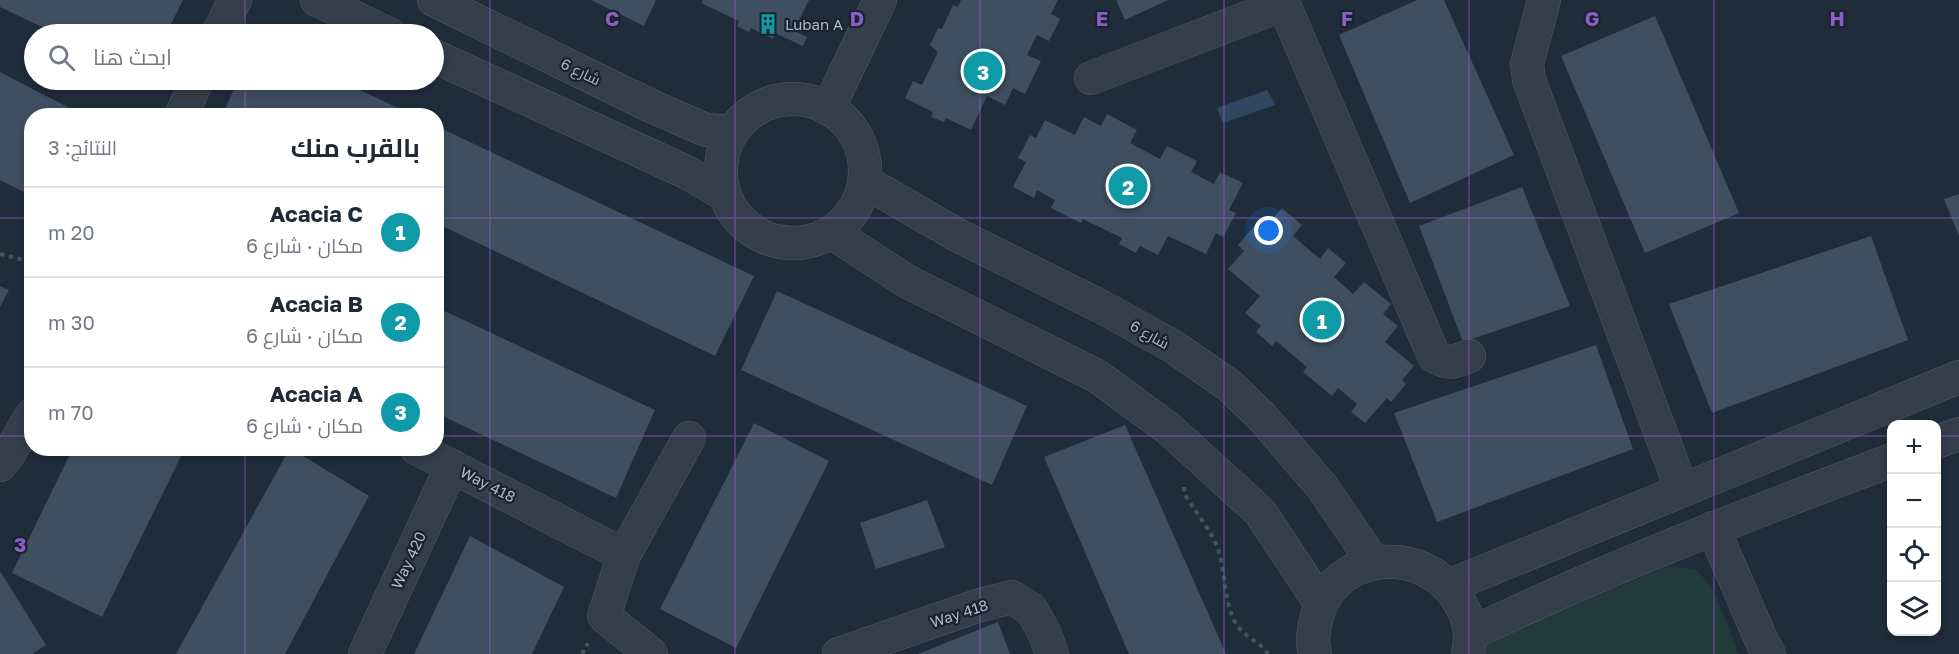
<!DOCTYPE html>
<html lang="ar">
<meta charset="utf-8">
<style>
:root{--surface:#fff;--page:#f6f6f7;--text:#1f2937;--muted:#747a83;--line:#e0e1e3;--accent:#486891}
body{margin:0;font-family:"Golos Text",Cairo,sans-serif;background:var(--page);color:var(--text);direction:rtl}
.controls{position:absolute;right:18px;bottom:18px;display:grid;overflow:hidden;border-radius:12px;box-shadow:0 3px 9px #0003}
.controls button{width:54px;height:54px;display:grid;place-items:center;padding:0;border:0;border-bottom:2px solid var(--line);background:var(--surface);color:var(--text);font:30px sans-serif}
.you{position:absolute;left:1269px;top:231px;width:21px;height:21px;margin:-15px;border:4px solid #fff;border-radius:50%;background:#1a73e8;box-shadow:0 0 0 9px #1a73e833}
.badge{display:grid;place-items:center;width:39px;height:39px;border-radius:50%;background:var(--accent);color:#fff;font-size:20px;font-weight:700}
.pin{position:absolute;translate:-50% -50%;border:3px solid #fff;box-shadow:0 2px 6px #0006}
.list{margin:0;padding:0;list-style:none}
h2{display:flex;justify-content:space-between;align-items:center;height:78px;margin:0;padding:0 24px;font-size:26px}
h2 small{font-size:20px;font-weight:400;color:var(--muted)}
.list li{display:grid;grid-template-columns:39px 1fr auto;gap:18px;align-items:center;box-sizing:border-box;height:90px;padding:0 24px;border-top:2px solid var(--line)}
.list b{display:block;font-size:22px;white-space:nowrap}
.list p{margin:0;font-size:20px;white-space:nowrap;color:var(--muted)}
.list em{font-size:20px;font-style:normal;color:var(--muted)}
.icon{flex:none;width:33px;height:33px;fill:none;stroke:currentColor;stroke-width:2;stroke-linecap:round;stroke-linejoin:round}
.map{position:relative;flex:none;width:1959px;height:654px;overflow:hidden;direction:ltr}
.search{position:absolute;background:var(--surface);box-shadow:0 3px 9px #0003;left:24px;top:24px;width:420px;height:66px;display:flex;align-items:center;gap:15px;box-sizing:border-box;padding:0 21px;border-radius:33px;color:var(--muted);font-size:22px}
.panel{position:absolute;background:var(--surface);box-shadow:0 3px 9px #0003;left:24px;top:108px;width:420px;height:348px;border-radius:24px;direction:rtl}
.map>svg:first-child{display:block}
.green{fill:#213a3b}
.water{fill:#2f4761}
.building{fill:#3f4f60}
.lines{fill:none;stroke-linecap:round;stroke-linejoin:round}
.minor-casing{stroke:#505c68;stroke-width:34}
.tertiary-casing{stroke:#505c68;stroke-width:34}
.path{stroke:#3e5759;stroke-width:4;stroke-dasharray:4.5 4.5;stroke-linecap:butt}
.minor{stroke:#333e4a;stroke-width:33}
.tertiary{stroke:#333e4a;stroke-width:33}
.grid{fill:none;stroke:#8c5dc2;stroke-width:1.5;stroke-opacity:0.55}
.labels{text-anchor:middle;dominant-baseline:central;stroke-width:4.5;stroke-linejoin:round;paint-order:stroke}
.poi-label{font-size:15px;fill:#adb9c7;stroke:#18232f;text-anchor:start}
.street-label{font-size:15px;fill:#adb9c7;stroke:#18232f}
.grid-label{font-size:20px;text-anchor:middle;font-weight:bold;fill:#8c5dc2;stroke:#18232f;stroke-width:4.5;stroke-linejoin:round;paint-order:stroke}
</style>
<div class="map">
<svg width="1959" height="654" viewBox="0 0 1959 654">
<rect width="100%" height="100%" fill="#1f2c3a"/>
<path class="green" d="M 1669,566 L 1696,570 L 1713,588 L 1739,654 L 1482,654 L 1490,640 Z"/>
<path class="water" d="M 1267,90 L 1276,105 L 1223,123 L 1217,108 Z"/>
<path class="building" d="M 0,0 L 183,0 L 166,34 L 57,34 L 0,7 Z
M 591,0 L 656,0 L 644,26 Z
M 703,0 L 809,0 L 794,31 L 807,37 L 803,46 L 775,33 L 773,39 L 751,28 L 749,32 L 737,26 L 739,21 L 701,3 Z
M 961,0 L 1058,0 L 1051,14 L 1060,19 L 1049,41 L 1037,35 L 1027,55 L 1041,61 L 1025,94 L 1013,88 L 1005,105 L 987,96 L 971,130 L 946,118 L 944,122 L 931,117 L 933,112 L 905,98 L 913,81 L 922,85 L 938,52 L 930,45 L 938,28 L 942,29 L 953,5 L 958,7 Z
M 1116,0 L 1168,0 L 1125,20 Z
M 1417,0 L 1444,0 L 1514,155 L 1410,203 L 1339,35 Z
M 1655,16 L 1739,213 L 1645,253 L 1561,56 Z
M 0,72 L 85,116 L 32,116 L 32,196 L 0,180 Z
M 238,80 L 339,80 L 415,116 L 222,116 Z
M 1107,114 L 1137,130 L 1130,143 L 1160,159 L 1167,146 L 1197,161 L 1191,172 L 1214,184 L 1220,172 L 1243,183 L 1229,210 L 1236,213 L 1223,237 L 1216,233 L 1206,254 L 1168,236 L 1158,255 L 1140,246 L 1136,253 L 1119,244 L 1122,238 L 1083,219 L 1081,223 L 1051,208 L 1055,200 L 1037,190 L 1034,198 L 1013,187 L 1026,162 L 1018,158 L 1030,135 L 1036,138 L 1045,120 L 1075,135 L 1084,117 L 1101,126 Z
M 436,126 L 754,276 L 715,356 L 436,223 Z
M 1522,187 L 1570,306 L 1463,342 L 1419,226 Z
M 1959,194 L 1959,236 L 1944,199 Z
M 1282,208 L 1302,225 L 1293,236 L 1320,259 L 1328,248 L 1346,263 L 1334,277 L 1353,294 L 1364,282 L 1391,304 L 1383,314 L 1398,326 L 1385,342 L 1414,366 L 1402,380 L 1406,384 L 1391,402 L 1387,398 L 1365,423 L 1351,412 L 1357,404 L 1338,388 L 1332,396 L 1303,372 L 1307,367 L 1276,341 L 1272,346 L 1256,332 L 1261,326 L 1245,313 L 1260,296 L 1228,269 L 1244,251 L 1238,245 L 1255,225 L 1262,231 Z
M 1871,236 L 1908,340 L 1712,413 L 1669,304 Z
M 0,286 L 9,290 L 0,307 Z
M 777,291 L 1027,406 L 992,485 L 741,370 Z
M 436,307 L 655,410 L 616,498 L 436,413 Z
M 1596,345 L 1633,449 L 1437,522 L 1394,413 Z
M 754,423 L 829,461 L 736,648 L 660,609 Z
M 1125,425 L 1226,654 L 1129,654 L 1044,457 Z
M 73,448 L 185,448 L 102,617 L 12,573 Z
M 290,448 L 369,496 L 285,654 L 176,654 Z
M 927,500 L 945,547 L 876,569 L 860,523 Z
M 470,536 L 564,587 L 532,654 L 414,654 Z
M 0,571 L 46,645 L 32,654 L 0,654 Z
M 998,622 L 1010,654 L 918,654 Z"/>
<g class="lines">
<g class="minor-casing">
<path id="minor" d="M 1282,0 L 1434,356 C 1449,365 1454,362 1469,356
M 1544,0 L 1527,64 L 1529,80 L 1682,490
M 218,34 L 235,0
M 1091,78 L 1284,4
M 828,109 L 880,0
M 181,116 L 197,80
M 1936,442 L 1959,434
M 416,448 L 624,555
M 0,465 L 10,452 L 32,415
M 1713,528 L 1763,644 L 1769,654
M 1449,586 L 1959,377
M 1470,634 C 1607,568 1749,514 1892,460
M 365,654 L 452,466
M 651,654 L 604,616 L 624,555 L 689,438
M 839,654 L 977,606 L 1012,597 L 1031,609 L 1044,632 L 1052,654"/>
</g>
<g class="tertiary-casing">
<path id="tertiary" d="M 317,0 L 389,34
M 434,0 L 651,106 L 706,130 L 732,132
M 434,56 L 688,173 L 725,195
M721 171a72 72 0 1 1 144 0a72 72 0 1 1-144 0Z
M 864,181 L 957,235 L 1100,306 L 1174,347 L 1230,386 L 1263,418 L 1323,488 L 1374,563
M 831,232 L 908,282 L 1097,376 L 1169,429 L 1260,512 L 1321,604
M 1315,654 C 1311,641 1314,626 1318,613 C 1337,551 1422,545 1456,597 C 1464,608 1470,622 1470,636 C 1470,642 1469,648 1468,654"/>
</g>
<path class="path" d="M 0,254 L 32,262
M 1184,487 L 1184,493 C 1192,507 1214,535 1218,549 C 1225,571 1224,596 1233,618 C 1240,636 1259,640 1268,654
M 582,654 L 588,643"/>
<use href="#minor" class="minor"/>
<use href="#tertiary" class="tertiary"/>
</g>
<path class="grid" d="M 245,0 L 245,34M 490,0 L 490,654M 735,0 L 735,654M 980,0 L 980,654M 1224,0 L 1224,654M 1469,0 L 1469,654M 1714,0 L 1714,654M 245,80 L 245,116M 0,218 L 32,218M 436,218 L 1959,218M 0,436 L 32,436M 436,436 L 1892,436M 1936,436 L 1959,436M 245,448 L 245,654"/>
<defs>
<g id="building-bare" transform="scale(1.62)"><path d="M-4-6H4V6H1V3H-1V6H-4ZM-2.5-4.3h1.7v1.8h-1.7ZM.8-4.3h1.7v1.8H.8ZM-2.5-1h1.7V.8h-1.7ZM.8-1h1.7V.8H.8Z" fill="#0f9aa8" stroke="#18232f" stroke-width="2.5" paint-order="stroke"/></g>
</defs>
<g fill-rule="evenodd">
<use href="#building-bare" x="768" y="24"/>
</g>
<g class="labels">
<g class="poi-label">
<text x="785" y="24">Luban A</text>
</g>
<g class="street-label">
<text transform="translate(581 71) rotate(26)">شارع 6</text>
<text transform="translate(1150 334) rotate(29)">شارع 6</text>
<text transform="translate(488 484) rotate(27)">Way 418</text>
<text transform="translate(408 560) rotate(-65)">Way 420</text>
<text transform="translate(959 613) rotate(-18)">Way 418</text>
</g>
</g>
<g class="grid-label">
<text x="612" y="26">C</text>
<text x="857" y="26">D</text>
<text x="1102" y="26">E</text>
<text x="1347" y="26">F</text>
<text x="1592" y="26">G</text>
<text x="1837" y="26">H</text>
<text x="20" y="552">3</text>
</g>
</svg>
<div class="controls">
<button>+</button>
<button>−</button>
<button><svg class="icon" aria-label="locate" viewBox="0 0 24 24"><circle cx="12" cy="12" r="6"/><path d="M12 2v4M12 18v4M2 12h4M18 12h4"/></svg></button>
<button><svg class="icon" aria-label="layers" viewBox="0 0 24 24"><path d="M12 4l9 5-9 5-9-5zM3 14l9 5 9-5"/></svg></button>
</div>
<div class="you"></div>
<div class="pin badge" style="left:1322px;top:320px;background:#0f9aa8">1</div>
<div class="pin badge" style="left:1128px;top:186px;background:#0f9aa8">2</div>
<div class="pin badge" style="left:983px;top:71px;background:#0f9aa8">3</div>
<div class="search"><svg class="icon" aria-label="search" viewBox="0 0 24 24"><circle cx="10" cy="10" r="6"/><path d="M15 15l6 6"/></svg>ابحث هنا</div>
<section class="panel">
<h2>بالقرب منك<small>النتائج: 3</small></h2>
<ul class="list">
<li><span class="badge" style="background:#0f9aa8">1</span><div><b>Acacia C</b><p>مكان · شارع 6</p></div><em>20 m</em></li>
<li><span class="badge" style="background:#0f9aa8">2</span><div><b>Acacia B</b><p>مكان · شارع 6</p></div><em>30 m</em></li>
<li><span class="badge" style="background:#0f9aa8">3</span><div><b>Acacia A</b><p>مكان · شارع 6</p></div><em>70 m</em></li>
</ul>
</section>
</div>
